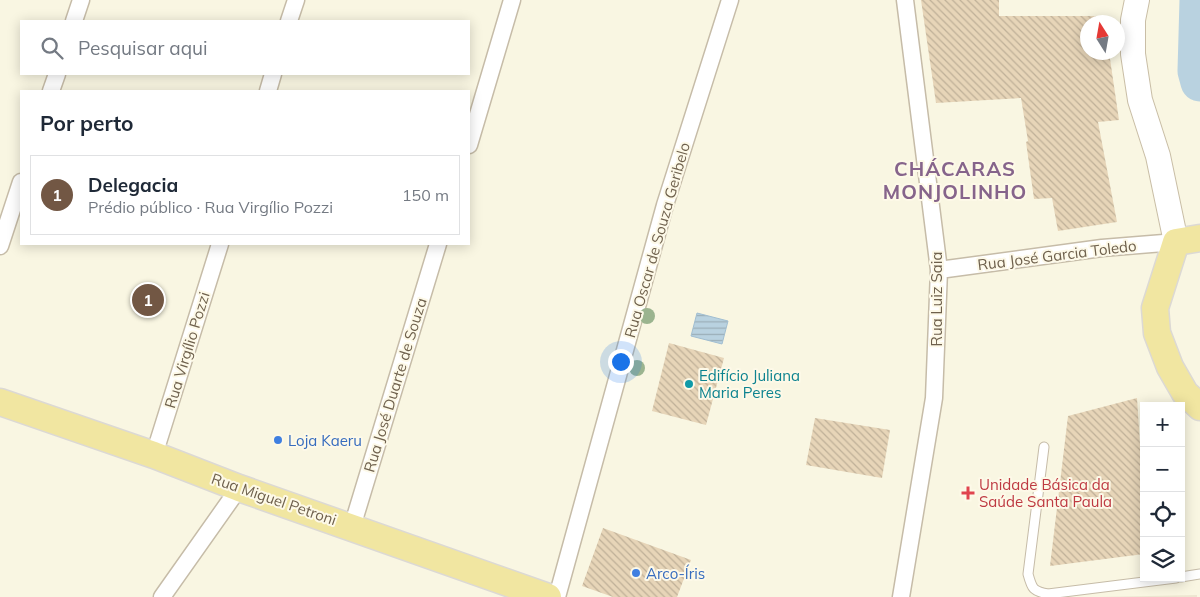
<!DOCTYPE html>
<html lang="pt">
<meta charset="utf-8">
<style>
:root{--surface:#fff;--page:#f2f2f3;--text:#1f2937;--muted:#747a83;--line:#e0e1e3;--accent:#725744}
body{margin:0;font-family:Mulish,sans-serif;background:var(--page);color:var(--text)}
.controls{position:absolute;right:15px;bottom:15px;display:grid;overflow:hidden;border-radius:0px;box-shadow:0 2px 12px #0003}
.controls button{width:45px;height:45px;display:grid;place-items:center;padding:0;border:0;border-bottom:1px solid var(--line);background:var(--surface);color:var(--text);font:25px sans-serif}
.compass{position:absolute;left:1080px;top:15px;width:45px;height:45px;border-radius:50%;background:var(--surface);box-shadow:0 2px 12px #0003;rotate:349deg}
.you{position:absolute;left:620px;top:361px;width:18px;height:18px;margin:-12px;border:4px solid #fff;border-radius:50%;background:#1a73e8;box-shadow:0 0 0 8px #1a73e833}
.badge{display:grid;place-items:center;width:32px;height:32px;border-radius:50%;background:var(--accent);color:#fff;font-size:16px;font-weight:700}
.pin{position:absolute;translate:-50% -50%;border:2px solid #fff;box-shadow:0 1px 5px #0006}
.list{margin:0;padding:0;list-style:none}
h2{display:flex;justify-content:space-between;align-items:center;height:65px;margin:0;padding:0 20px;font-size:21px}
h2 small{font-size:16px;font-weight:400;color:var(--muted)}
.list li{display:grid;grid-template-columns:32px 1fr auto;gap:15px;align-items:center;box-sizing:border-box;height:80px;margin:0 10px 10px;padding:0 10px;border:1px solid var(--line);border-radius:0px}
.list b{display:block;font-size:19px;white-space:nowrap}
.list p{margin:0;font-size:16px;white-space:nowrap;color:var(--muted)}
.list em{font-size:16px;font-style:normal;color:var(--muted)}
.icon{flex:none;width:28px;height:28px;fill:none;stroke:currentColor;stroke-width:2;stroke-linecap:round;stroke-linejoin:round}
.map{position:relative;flex:none;width:1200px;height:597px;overflow:hidden}
.search{position:absolute;background:var(--surface);box-shadow:0 2px 12px #0003;left:20px;top:20px;width:450px;height:55px;display:flex;align-items:center;gap:12px;box-sizing:border-box;padding:0 18px;border-radius:0px;color:var(--muted);font-size:19px}
.panel{position:absolute;background:var(--surface);box-shadow:0 2px 12px #0003;left:20px;top:90px;width:450px;height:155px;border-radius:0px}
.map>svg:first-child{display:block}
.residential{fill:#ede6d0}
.water{fill:url(#water-rules);stroke:#a1bed1}
.lines{fill:none;stroke-linecap:round;stroke-linejoin:round}
.river{stroke:#b9d2e0;stroke-width:39}
.building{fill:url(#building-back-hatch)}
.lane-casing{stroke:#c6bca8;stroke-width:11}
.street-casing{stroke:#c6bca8;stroke-width:19}
.secondary-casing{stroke:#c9bea6;stroke-width:26}
.primary-casing{stroke:#dcd9d4;stroke-width:29}
.lane{stroke:#fff;stroke-width:9}
.street{stroke:#fff;stroke-width:16}
.secondary{stroke:#fff;stroke-width:24}
.primary{stroke:#f1e6a1;stroke-width:26}
.tree{fill:#9bb48f}
.culture-dot{fill:#0f9aa8;stroke:#fdf9e8;stroke-width:2}
.shop-dot{fill:#3f7fe0;stroke:#fdf9e8;stroke-width:2}
.health-dot{fill:#e0444e;stroke:#fdf9e8;stroke-width:2}
.labels{text-anchor:middle;dominant-baseline:central;stroke-width:4;stroke-linejoin:round;paint-order:stroke}
.street-label{font-size:15px;fill:#6e604c;stroke:#fdf9e8}
.culture-label{font-size:15px;fill:#0d838f;stroke:#fdf9e8;text-anchor:start}
.shop-label{font-size:15px;fill:#366cbe;stroke:#fdf9e8;text-anchor:start}
.health-label{font-size:15px;fill:#be3a42;stroke:#fdf9e8;text-anchor:start}
.district-label{font-size:20px;font-weight:bold;letter-spacing:1px;fill:#86648b;stroke:#fdf9e8}
</style>
<div class="map">
<svg width="1200" height="597" viewBox="0 0 1200 597">
<defs>
<pattern id="water-rules" width="6" height="5" patternUnits="userSpaceOnUse" patternTransform="scale(1.25)"><rect width="6" height="5" fill="#b9d2e0"/><path d="M0 2.5h6" fill="none" stroke="#9baeb8"/></pattern>
<pattern id="building-back-hatch" width="6" height="6" patternUnits="userSpaceOnUse" patternTransform="scale(1.25)"><rect width="6" height="6" fill="#e7d5b8"/><path d="M-1 5l2 2M0 0l6 6M5-1l2 2" fill="none" stroke="#bfb098"/></pattern>
</defs>
<rect width="100%" height="100%" fill="#f9f6e2"/>
<path class="residential" d="M 1197,595 L 1197,597 L 1098,597 Z"/>
<path class="water" d="M 697,313 L 728,321 L 722,344 L 691,336 Z"/>
<g class="lines">
<path class="river" d="M 1199,0 L 1197,71 L 1200,82"/>
</g>
<path class="building" d="M 921,0 L 999,0 L 999,16 L 1097,16 L 1096,22 L 1088,22 L 1088,52 L 1109,52 L 1119,120 L 1098,122 L 1117,222 L 1058,231 L 1052,198 L 1034,199 L 1026,142 L 1028,141 L 1021,98 L 936,103 Z
M 669,343 L 724,358 L 706,425 L 652,411 Z
M 1137,398 L 1144,506 L 1144,554 L 1050,566 L 1068,416 Z
M 815,418 L 890,430 L 882,478 L 806,465 Z
M 603,528 L 691,560 L 677,597 L 613,597 L 582,586 Z"/>
<g class="lines">
<g class="lane-casing">
<path id="lane" d="M 1044,447 L 1028,574 C 1032,589 1033,591 1048,594 L 1176,578
M 1181,577 L 1200,574"/>
</g>
<g class="street-casing">
<path id="street" d="M 74,21 L 81,0
M 289,21 L 296,0
M 51,91 L 57,74
M 268,91 L 273,74
M 469,145 L 512,0
M 0,246 L 21,182
M 939,270 L 1102,248 L 1176,242
M 154,455 L 220,244
M 352,527 L 438,244
M 162,597 L 239,488
M 557,597 L 665,205 L 730,0
M 901,597 L 934,398 L 939,270 L 905,0"/>
</g>
<g class="secondary-casing">
<path id="secondary" d="M 1137,0 L 1133,20 L 1133,54 L 1140,100 L 1158,156 L 1176,242"/>
</g>
<g class="primary-casing">
<path id="primary" d="M 1200,238 L 1176,242 L 1155,308 L 1157,333 L 1170,367 L 1185,393 L 1200,407
M 0,402 L 154,455 L 239,488 L 548,597"/>
</g>
<use href="#lane" class="lane"/>
<use href="#street" class="street"/>
<use href="#secondary" class="secondary"/>
<use href="#primary" class="primary"/>
</g>
<g class="tree">
<circle cx="647" cy="316" r="8"/>
<circle cx="637" cy="368" r="8"/>
</g>
<circle class="culture-dot" cx="689" cy="384" r="5"/>
<g class="shop-dot">
<circle cx="278" cy="440" r="5"/>
<circle cx="636" cy="573" r="5"/>
</g>
<path class="health-dot" d="M965.5 485.5h5v5h5v5h-5v5h-5v-5h-5v-5h5z"/>
<g class="labels">
<g class="street-label">
<text transform="translate(657 240) rotate(-74)">Rua Oscar de Souza Geribelo</text>
<text transform="translate(1057 255) rotate(-7)">Rua José Garcia Toledo</text>
<text transform="translate(936 299) rotate(-90)">Rua Luiz Saia</text>
<text transform="translate(187 350) rotate(-73)">Rua Virgílio Pozzi</text>
<text transform="translate(395 385) rotate(-73)">Rua José Duarte de Souza</text>
<text transform="translate(274 499) rotate(19)">Rua Miguel Petroni</text>
</g>
<g class="culture-label">
<text x="699" y="375">Edifício Juliana<tspan x="699" dy="17">Maria Peres</tspan></text>
</g>
<g class="shop-label">
<text x="288" y="440">Loja Kaeru</text>
<text x="646" y="573">Arco-Íris</text>
</g>
<g class="health-label">
<text x="979" y="484">Unidade Básica da<tspan x="979" dy="17">Saúde Santa Paula</tspan></text>
</g>
<g class="district-label">
<text x="955" y="168">CHÁCARAS<tspan x="955" dy="23">MONJOLINHO</tspan></text>
</g>
</g>
</svg>
<div class="controls">
<button>+</button>
<button>−</button>
<button><svg class="icon" aria-label="locate" viewBox="0 0 24 24"><circle cx="12" cy="12" r="6"/><path d="M12 2v4M12 18v4M2 12h4M18 12h4"/></svg></button>
<button><svg class="icon" aria-label="layers" viewBox="0 0 24 24"><path d="M12 4l9 5-9 5-9-5zM3 14l9 5 9-5"/></svg></button>
</div>
<svg class="compass" viewBox="-18 -18 36 36"><path d="M0-13l5 13h-10z" fill="#e53935"/><path d="M0 13l5-13h-10z" fill="#747a83"/></svg>
<div class="you"></div>
<div class="pin badge" style="left:148px;top:300px">1</div>
<div class="search"><svg class="icon" aria-label="search" viewBox="0 0 24 24"><circle cx="10" cy="10" r="6"/><path d="M15 15l6 6"/></svg>Pesquisar aqui</div>
<section class="panel">
<h2>Por perto<small></small></h2>
<ul class="list">
<li><span class="badge">1</span><div><b>Delegacia</b><p>Prédio público · Rua Virgílio Pozzi</p></div><em>150 m</em></li>
</ul>
</section>
</div>
